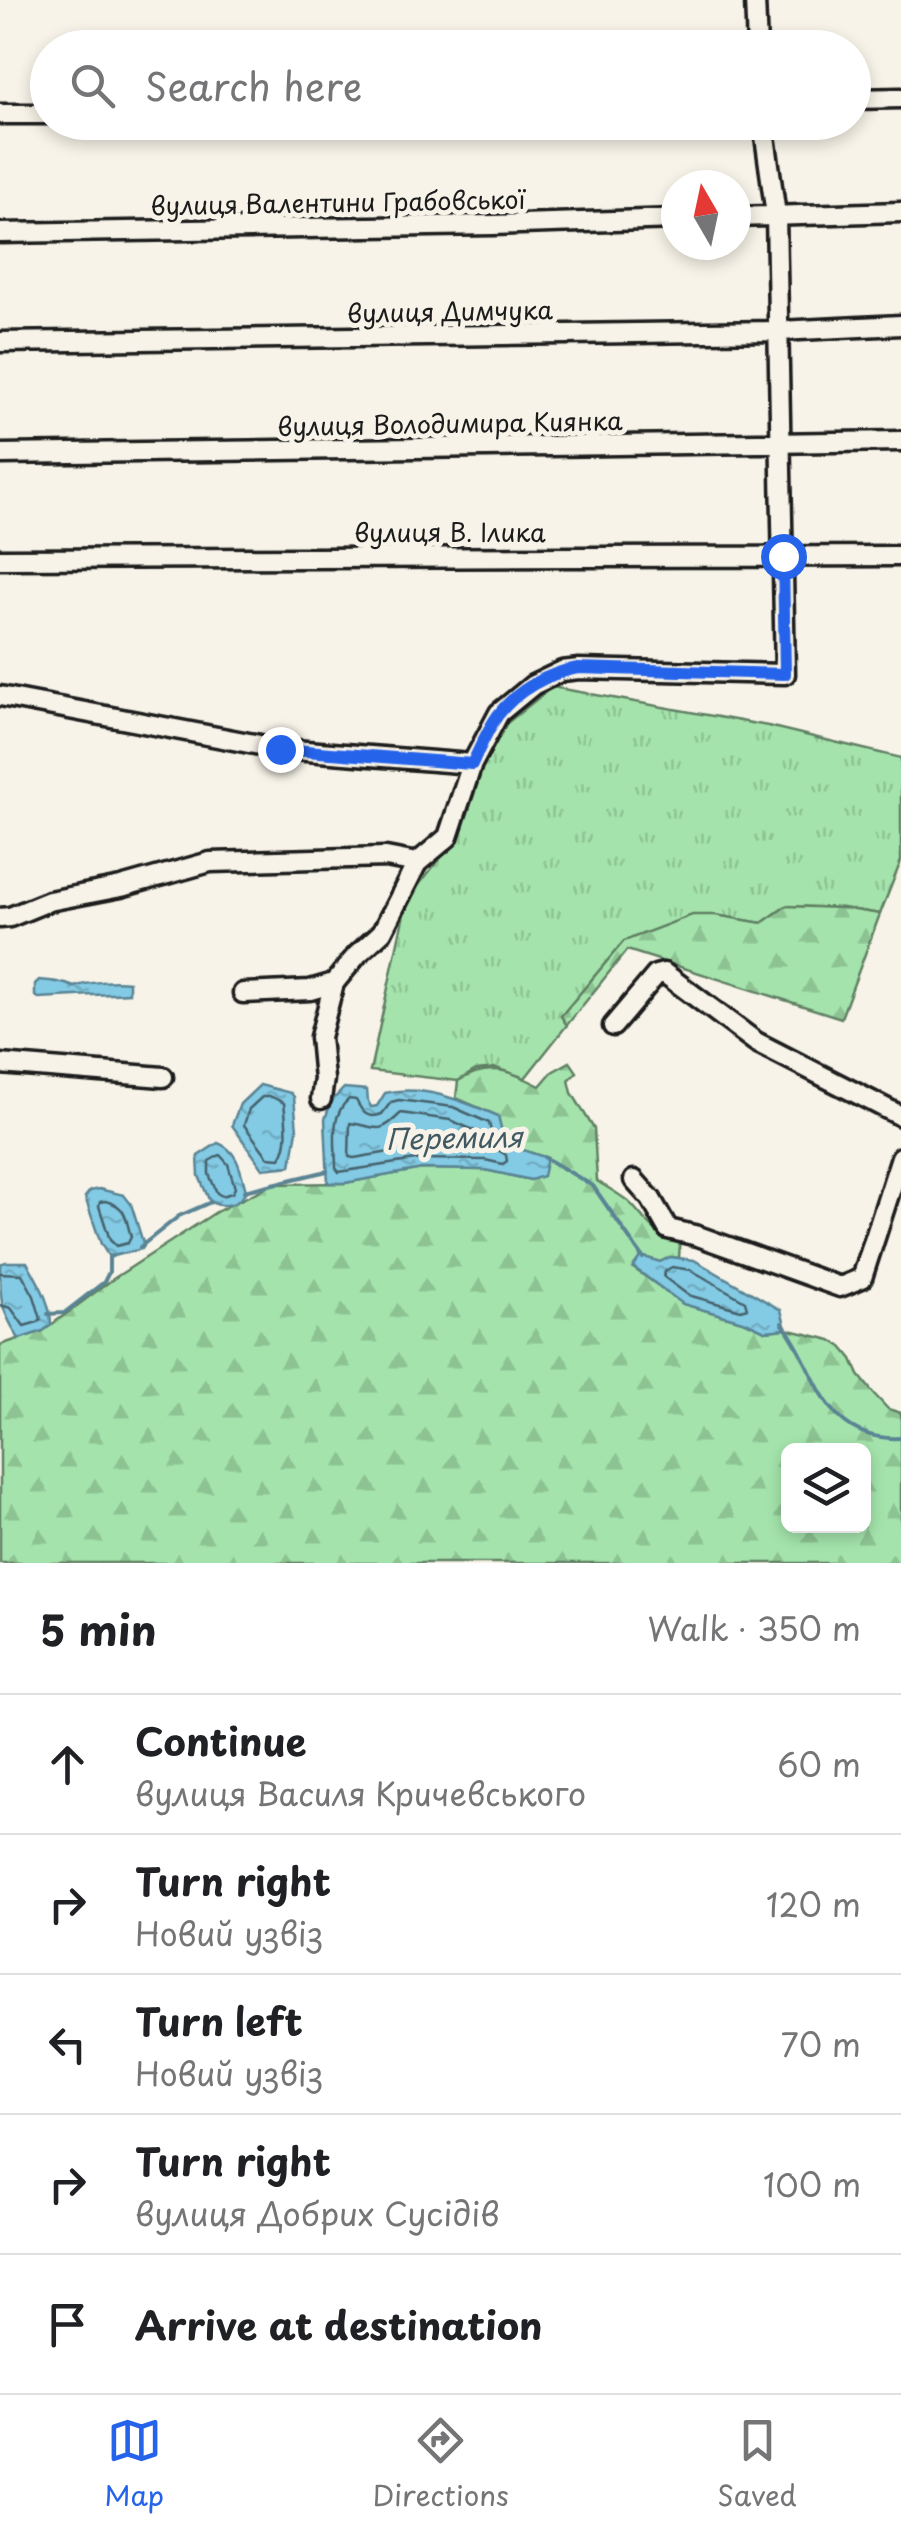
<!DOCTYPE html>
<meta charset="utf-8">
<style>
:root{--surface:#fff;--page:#f2f2f2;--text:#202124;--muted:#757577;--line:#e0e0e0;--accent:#2563eb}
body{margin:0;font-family:"Playpen Sans",sans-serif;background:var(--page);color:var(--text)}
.controls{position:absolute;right:30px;bottom:30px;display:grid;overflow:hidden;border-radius:15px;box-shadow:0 5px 15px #0003}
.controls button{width:90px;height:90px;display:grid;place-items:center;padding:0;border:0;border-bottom:2px solid var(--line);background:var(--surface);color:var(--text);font:50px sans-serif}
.compass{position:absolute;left:661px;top:170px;width:90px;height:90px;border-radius:50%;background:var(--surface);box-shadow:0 5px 15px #0003;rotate:351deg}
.stop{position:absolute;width:30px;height:30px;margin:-22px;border:8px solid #2563eb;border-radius:50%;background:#fff}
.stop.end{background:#2563eb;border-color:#fff;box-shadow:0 2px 10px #0008}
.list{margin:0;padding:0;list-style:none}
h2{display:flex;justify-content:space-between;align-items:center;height:130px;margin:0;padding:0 40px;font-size:42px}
h2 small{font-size:32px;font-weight:400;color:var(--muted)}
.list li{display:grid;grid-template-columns:65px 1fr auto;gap:30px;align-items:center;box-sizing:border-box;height:140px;padding:0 40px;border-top:2px solid var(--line)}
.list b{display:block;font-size:38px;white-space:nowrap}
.list p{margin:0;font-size:32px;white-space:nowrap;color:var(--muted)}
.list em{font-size:32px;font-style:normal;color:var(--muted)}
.icon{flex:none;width:55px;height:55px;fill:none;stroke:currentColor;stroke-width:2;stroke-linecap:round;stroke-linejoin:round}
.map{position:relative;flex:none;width:901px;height:1563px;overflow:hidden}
.search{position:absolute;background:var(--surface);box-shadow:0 5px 15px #0003;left:30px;right:30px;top:30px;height:110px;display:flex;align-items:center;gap:25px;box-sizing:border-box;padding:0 35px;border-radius:55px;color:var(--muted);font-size:38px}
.sheet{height:830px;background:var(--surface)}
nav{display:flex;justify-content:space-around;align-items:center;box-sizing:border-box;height:140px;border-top:2px solid var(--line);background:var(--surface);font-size:28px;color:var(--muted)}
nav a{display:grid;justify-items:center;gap:5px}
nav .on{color:var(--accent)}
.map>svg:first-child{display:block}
.grass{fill:url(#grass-tufts);stroke:#608064;stroke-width:2.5}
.forest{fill:url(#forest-firs);stroke:#608064;stroke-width:2.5;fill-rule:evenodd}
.water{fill:url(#water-ripples);stroke:#5a8494;stroke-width:2.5}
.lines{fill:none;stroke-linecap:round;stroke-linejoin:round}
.shore{stroke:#45626c;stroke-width:2.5}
.stream{stroke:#5a8494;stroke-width:4}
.minor-casing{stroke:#1c1c1c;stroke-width:25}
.minor{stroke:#f7f3e8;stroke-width:18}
.route{stroke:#2563eb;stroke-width:12}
.labels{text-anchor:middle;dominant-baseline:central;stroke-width:10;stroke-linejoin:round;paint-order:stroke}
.street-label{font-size:25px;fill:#1c1c1c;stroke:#f7f3e8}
.water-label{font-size:28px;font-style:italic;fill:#405962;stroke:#f7f3e8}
</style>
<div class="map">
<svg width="901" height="1563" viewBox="0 0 901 1563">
<defs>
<pattern id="grass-tufts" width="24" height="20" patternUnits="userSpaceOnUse" patternTransform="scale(2.5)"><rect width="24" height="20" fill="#a4e4ac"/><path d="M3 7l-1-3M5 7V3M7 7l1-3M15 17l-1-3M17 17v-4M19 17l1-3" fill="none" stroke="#8dc393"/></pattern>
<pattern id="forest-firs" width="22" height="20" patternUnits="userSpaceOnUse" patternTransform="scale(2.5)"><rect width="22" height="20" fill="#a4e4ac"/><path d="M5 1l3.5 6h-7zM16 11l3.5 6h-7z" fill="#8dc393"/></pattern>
<pattern id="water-ripples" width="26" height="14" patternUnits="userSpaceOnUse" patternTransform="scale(2.5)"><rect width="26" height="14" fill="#83cae4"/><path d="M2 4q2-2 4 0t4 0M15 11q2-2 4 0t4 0" fill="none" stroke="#71adc3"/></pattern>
</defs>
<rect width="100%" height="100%" fill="#f7f3e8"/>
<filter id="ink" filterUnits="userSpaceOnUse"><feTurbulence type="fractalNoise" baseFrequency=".01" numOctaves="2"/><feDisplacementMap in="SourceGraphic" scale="20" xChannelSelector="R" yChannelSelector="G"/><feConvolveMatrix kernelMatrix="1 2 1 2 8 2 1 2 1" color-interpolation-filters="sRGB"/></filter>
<g filter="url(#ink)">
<path class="grass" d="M 552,687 L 768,726 L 901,758 L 901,861 L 880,914 L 842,908 L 786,906 L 762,923 L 715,915 L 624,941 L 561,1016 L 567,1025 L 525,1078 L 496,1068 L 476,1070 L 458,1081 L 370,1071 L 407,900 L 456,838 L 478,772 L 502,727 Z"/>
<path class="forest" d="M 786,906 L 842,908 L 880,914 L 841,1018 L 627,950 L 567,1025 L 561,1016 L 624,941 L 692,915 L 715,915 L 762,923 Z
M 570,1062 L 577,1072 L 569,1080 L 572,1093 L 594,1129 L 597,1181 C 609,1189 624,1196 633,1206 C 649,1225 656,1234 680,1242 L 679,1258 L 670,1257 L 660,1262 L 641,1256 L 633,1268 L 684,1304 L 746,1322 L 765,1331 L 786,1329 L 831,1340 L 842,1347 L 852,1359 L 859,1375 L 874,1394 L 888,1409 L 901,1413 L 901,1563 L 0,1563 L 0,1345 L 43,1331 L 113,1279 L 216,1212 L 273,1184 L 345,1183 L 422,1169 L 485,1170 L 531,1180 L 547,1158 L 504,1144 L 498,1116 L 456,1098 L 458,1081 C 489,1062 509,1070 540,1086 L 552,1072 ZM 788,1450 L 864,1450 L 864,1526 L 788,1526 Z"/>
<path class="water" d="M 39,980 C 52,981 63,982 74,987 C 87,982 116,980 129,982 L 129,993 L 39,998 L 35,996 L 35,984 Z
M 260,1085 L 291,1093 L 294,1097 L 297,1130 L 291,1166 L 263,1169 L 232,1125 L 240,1104 Z
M 344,1088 L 367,1090 L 368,1101 L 371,1107 L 377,1106 L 385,1093 C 423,1084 463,1101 498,1116 L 505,1144 L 547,1158 L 543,1176 L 531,1180 L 485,1170 L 422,1169 L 345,1183 L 328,1183 L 325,1119 L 331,1102 Z
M 218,1143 C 238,1150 241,1172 246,1191 C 238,1206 224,1208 210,1202 L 199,1176 L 198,1156 Z
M 99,1189 L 124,1195 L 131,1204 L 144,1246 L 142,1249 L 109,1257 L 101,1244 L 85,1197 L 90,1191 Z
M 641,1256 L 660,1262 L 670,1257 L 694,1260 L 781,1310 L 786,1329 L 765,1331 L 746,1322 L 683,1304 L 633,1267 Z
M 6,1262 L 27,1262 C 38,1282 51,1302 51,1325 L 43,1331 L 19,1339 C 0,1307 0,1302 0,1264 Z"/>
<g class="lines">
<path class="shore" d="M 262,1097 L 272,1097 L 284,1103 C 286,1121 290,1143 280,1158 L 268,1157 L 244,1125 L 249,1109 Z
M 349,1099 L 356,1100 C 362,1112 367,1120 382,1114 L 391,1102 L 399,1100 L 453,1107 L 489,1123 L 495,1148 L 506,1155 L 507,1161 L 503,1164 L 485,1160 L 422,1159 L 339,1172 L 336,1168 C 336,1144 329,1116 349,1099 Z
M 401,1113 L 450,1120 L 478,1132 L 481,1144 L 476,1148 L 419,1147 L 354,1158 L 349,1157 L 350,1123 C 377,1126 377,1137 401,1113 Z
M 220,1155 L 228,1164 L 235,1188 L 232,1193 L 222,1196 L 217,1193 L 209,1174 L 209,1161 Z
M 105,1201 C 127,1206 125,1217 131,1237 L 128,1243 L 116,1246 L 110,1240 L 99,1206 L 100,1202 Z
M 672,1267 L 691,1270 L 745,1301 L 747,1308 L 741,1310 L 688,1295 L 664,1277 L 665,1271 Z
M 0,1273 L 22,1274 L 34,1296 L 41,1319 L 38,1322 L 24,1326 L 11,1308 L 0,1305"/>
<path class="stream" d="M 544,1157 L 593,1186 L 643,1258
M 244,1191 L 327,1171
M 140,1247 L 179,1216 L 211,1202
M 48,1314 L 64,1313 L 104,1282 L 109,1272 L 109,1257 L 112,1256
M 782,1323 C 819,1370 821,1442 901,1438"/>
<g class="minor-casing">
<path id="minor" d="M 755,0 L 757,48
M 854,99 L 901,98
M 0,114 L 48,114
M 736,217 L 901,212
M 0,233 L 493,225 L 676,219
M 0,342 L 779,331 L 901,325
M 0,454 L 901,441
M 0,559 L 901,556
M 0,696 L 281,749 L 472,764
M 0,918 L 10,917 L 49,901 L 121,887 L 210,862 L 386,857 L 417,863
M 243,993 L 310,990 L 334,983 L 357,955 L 382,932 L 417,863 L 448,837 L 472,764 L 499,713 L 533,685 L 562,671 L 579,669 L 785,674 L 776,215 L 763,122
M 613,1026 L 656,975 L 664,973 L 756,1042 L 901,1116
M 0,1064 L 163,1077
M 321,1099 L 324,1079 L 320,1037 L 334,983
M 634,1180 L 651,1199 L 668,1229 L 698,1236 L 840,1287 L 862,1278 L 901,1157"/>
</g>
<use href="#minor" class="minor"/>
</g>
</g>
<g class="lines" filter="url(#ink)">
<path class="route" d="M 280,749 L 472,764 C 480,748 487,730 498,715 C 517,690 548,673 578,668 L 785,674 L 783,556"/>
</g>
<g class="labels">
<g class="street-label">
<text transform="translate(338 202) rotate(-1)">вулиця Валентини Грабовської</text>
<text transform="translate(450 311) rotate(-1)">вулиця Димчука</text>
<text transform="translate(450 423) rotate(-1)">вулиця Володимира Киянка</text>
<text x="450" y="532">вулиця В. Ілика</text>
</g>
<g class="water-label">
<text transform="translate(454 1137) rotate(-1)">Перемиля</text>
</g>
</g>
</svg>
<div class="controls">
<button><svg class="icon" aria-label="layers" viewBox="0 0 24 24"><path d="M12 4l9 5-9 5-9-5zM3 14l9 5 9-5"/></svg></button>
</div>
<svg class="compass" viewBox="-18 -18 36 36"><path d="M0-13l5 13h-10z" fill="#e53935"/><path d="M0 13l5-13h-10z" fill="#757577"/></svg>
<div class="stop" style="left:783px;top:556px"></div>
<div class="stop end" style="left:280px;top:749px"></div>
<div class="search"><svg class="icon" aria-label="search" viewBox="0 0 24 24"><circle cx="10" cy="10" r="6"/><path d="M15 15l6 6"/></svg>Search here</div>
</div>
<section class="sheet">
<h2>5 min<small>Walk · 350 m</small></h2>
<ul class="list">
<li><svg class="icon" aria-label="ahead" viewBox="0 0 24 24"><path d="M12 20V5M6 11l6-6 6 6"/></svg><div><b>Continue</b><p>вулиця Василя Кричевського</p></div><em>60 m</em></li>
<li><svg class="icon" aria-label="right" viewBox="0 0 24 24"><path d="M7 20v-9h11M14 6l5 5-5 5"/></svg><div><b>Turn right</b><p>Новий узвіз</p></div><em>120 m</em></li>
<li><svg class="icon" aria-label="left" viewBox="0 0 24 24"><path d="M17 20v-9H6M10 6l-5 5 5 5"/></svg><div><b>Turn left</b><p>Новий узвіз</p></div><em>70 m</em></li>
<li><svg class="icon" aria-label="right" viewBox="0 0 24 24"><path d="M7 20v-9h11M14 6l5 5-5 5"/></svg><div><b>Turn right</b><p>вулиця Добрих Сусідів</p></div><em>100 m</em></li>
<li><svg class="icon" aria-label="arrive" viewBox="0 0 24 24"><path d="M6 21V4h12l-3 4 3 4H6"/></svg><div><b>Arrive at destination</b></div></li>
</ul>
</section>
<nav>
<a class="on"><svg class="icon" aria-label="map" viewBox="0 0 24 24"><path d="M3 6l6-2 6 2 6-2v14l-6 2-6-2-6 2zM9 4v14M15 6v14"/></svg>Map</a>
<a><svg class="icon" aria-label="directions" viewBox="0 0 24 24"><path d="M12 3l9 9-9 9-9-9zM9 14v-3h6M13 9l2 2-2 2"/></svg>Directions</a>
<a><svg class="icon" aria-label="saved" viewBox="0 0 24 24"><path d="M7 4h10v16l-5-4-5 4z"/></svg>Saved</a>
</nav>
